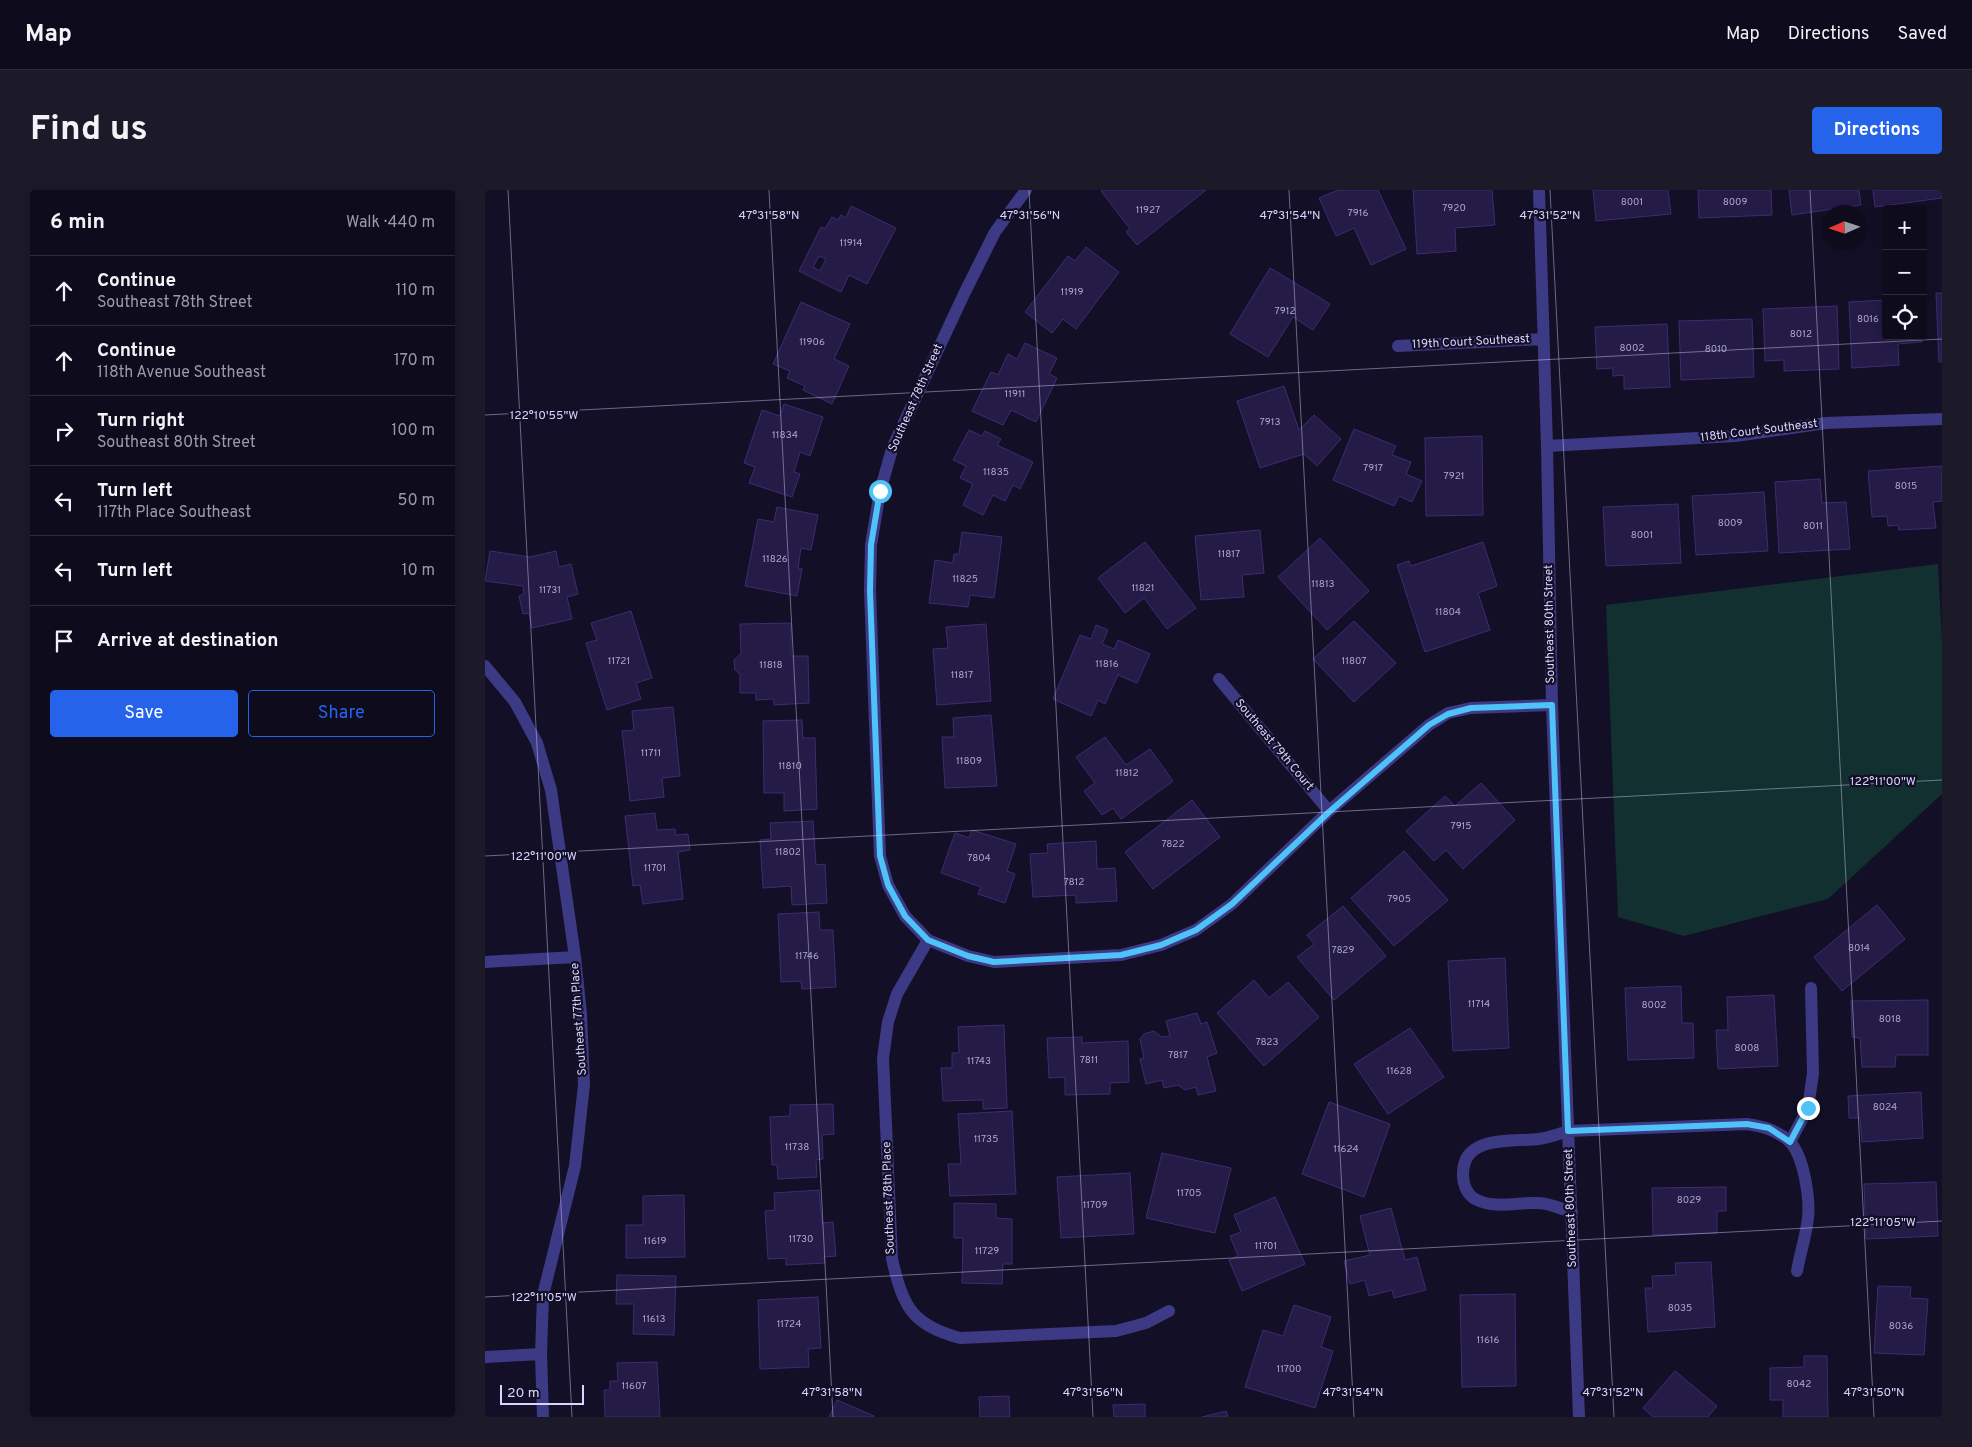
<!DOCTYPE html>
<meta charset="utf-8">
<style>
:root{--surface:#0e0b1c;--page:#1c1929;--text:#f1f3f6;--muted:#9b9ba3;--line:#2e2b3b;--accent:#2563eb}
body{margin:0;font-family:Overpass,sans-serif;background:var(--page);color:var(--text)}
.controls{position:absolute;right:15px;top:15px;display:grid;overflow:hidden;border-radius:5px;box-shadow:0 2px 12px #0003}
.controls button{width:45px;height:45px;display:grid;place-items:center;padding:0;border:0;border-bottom:1px solid var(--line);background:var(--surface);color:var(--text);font:25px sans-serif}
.compass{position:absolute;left:1337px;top:15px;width:45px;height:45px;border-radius:50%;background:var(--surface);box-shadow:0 2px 12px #0003;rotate:267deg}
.scale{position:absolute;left:15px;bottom:12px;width:84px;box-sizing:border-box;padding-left:5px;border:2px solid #d9d4ff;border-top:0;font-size:14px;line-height:18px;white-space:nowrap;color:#d9d4ff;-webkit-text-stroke:4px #130f26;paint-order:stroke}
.stop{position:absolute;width:15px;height:15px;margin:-11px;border:4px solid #4fc3f7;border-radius:50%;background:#fff}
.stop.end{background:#4fc3f7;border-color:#fff;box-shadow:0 1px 5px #0008}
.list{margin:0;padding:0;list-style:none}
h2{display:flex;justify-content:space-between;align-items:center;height:65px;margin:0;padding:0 20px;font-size:21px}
h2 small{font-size:16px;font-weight:400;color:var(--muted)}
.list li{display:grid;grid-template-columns:32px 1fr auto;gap:15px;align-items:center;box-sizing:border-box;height:70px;padding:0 20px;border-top:1px solid var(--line)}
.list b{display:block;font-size:19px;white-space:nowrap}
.list p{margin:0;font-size:16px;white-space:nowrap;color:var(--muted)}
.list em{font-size:16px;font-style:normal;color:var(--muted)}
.actions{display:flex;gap:10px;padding:15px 20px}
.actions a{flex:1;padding:11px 0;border:1px solid var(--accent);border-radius:5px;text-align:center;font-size:18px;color:var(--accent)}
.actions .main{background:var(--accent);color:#fff}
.icon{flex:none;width:28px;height:28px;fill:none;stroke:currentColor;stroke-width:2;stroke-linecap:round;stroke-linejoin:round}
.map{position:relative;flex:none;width:1457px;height:1227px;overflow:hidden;border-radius:5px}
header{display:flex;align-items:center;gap:30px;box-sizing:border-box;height:70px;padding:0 25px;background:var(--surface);border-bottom:1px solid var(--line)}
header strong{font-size:24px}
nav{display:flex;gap:28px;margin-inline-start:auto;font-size:18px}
.intro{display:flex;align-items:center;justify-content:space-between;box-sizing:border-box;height:120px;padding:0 30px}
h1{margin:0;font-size:35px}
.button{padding:12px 22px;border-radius:5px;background:var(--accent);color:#fff;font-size:18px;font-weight:700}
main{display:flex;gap:30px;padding:0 30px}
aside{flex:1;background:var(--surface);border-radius:5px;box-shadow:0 2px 12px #0003}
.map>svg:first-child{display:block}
.green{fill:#12302f}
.building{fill:#241b47;stroke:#3b2d73;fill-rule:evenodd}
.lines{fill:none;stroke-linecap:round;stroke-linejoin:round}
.lane{stroke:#3d3a85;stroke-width:12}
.street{stroke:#3d3a85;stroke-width:12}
.route{stroke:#4fc3f7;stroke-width:6}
.ticks{fill:none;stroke:#d9d4ff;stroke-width:1;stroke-opacity:0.45}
.labels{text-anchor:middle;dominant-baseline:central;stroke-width:4.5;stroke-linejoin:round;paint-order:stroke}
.number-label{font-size:10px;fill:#aca6d1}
.street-label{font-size:12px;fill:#d9d4ff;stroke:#130f26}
.ticks-label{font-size:12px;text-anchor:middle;fill:#d9d4ff;stroke:#130f26;stroke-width:4.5;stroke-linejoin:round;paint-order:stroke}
</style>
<header>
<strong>Map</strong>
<nav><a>Map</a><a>Directions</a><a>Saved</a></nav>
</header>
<div class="intro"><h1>Find us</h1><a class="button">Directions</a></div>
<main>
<aside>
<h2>6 min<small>Walk · 440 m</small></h2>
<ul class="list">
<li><svg class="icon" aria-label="ahead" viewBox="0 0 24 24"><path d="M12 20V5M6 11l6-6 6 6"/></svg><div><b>Continue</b><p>Southeast 78th Street</p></div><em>110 m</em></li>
<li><svg class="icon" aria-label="ahead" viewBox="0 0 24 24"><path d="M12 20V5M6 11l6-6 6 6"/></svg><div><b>Continue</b><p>118th Avenue Southeast</p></div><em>170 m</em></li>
<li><svg class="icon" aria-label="right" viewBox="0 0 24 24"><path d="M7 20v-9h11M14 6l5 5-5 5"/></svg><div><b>Turn right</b><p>Southeast 80th Street</p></div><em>100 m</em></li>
<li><svg class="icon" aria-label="left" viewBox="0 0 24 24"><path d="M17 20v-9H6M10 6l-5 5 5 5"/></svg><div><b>Turn left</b><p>117th Place Southeast</p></div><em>50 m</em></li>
<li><svg class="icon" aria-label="left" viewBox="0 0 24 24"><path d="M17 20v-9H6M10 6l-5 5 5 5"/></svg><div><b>Turn left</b></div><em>10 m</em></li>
<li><svg class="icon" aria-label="arrive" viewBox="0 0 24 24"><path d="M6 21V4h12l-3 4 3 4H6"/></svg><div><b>Arrive at destination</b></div></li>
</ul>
<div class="actions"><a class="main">Save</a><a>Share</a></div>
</aside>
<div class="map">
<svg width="1457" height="1227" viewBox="0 0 1457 1227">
<rect width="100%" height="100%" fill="#130f26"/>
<path class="green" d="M 1453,374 L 1457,453 L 1457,604 L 1343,709 L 1199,746 L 1133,727 L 1121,415 Z"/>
<path class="building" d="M 618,0 L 721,0 L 652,55 L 641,42 L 645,39 L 616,1 Z
M 853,0 L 893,0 L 921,59 L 886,75 L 869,38 L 851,46 L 834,8 Z
M 928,0 L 1007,0 L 1010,35 L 970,38 L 971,61 L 932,64 Z
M 1108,0 L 1183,0 L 1186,24 L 1111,31 Z
M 1213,0 L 1286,0 L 1287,25 L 1214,28 Z
M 1304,0 L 1374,0 L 1376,15 L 1307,25 Z
M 1388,0 L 1457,0 L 1457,8 L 1390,17 Z
M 366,16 L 411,38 L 382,94 L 364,85 L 356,102 L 314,81 L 336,37 L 340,39 L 347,27 L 353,30 L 356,25 L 361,28 ZM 334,66 L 341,69 L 335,81 L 328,77 Z
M 601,57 L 634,82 L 591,139 L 578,129 L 567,143 L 540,122 L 583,66 L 590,71 Z
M 785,78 L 845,114 L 828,140 L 808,127 L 783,167 L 745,144 Z
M 1451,103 L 1457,103 L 1457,172 L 1454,172 Z
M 1401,110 L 1401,146 L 1437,146 L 1437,152 L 1413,154 L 1414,175 L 1367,178 L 1364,112 Z
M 316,112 L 365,134 L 349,169 L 364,176 L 347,214 L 318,200 L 320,196 L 302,188 L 305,181 L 288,174 Z
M 1352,116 L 1354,179 L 1299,181 L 1299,170 L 1280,171 L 1278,119 Z
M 1267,129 L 1269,187 L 1196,190 L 1194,131 Z
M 1182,134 L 1185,197 L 1139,199 L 1139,185 L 1128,186 L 1128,178 L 1112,179 L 1110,137 Z
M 540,153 L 572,168 L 564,184 L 572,188 L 551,232 L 526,220 L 518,235 L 487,221 L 506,182 L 513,185 L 523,164 L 532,169 Z
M 799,196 L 814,240 L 829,225 L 856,249 L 832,276 L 819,264 L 775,278 L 752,211 Z
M 299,214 L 338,227 L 325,266 L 315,262 L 309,282 L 315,284 L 307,307 L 264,293 L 270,277 L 259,273 L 277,220 L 295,226 Z
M 869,239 L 911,256 L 907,265 L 926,272 L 921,284 L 937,291 L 927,312 L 914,306 L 909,316 L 848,290 Z
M 484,240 L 497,246 L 500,241 L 516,249 L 512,255 L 548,272 L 535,299 L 528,295 L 520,311 L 508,305 L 498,325 L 478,315 L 488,294 L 475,288 L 481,276 L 468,270 Z
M 997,246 L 998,325 L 941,326 L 940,248 Z
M 1457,276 L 1457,311 L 1448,312 L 1451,338 L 1414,340 L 1413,335 L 1403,336 L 1402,326 L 1387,327 L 1383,281 Z
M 1335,289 L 1337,313 L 1361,312 L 1365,359 L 1294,363 L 1290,292 Z
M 1279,302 L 1283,361 L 1211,365 L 1207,306 Z
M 1193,314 L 1196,373 L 1121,376 L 1118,317 Z
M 292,317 L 333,325 L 326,360 L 316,358 L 313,378 L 317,379 L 312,406 L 260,396 L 273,329 L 289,332 Z
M 775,340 L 779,383 L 757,385 L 759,407 L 716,410 L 710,346 Z
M 477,342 L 517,347 L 509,408 L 485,405 L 483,417 L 444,413 L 450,370 L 468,373 L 469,364 L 474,364 Z
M 835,348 L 884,401 L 842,440 L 793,387 Z
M 660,352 L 711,418 L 682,439 L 659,408 L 640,423 L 613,388 Z
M 998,352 L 1012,396 L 993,403 L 1005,440 L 940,462 L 912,375 L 924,371 L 926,376 Z
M 5,361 L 45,367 L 71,361 L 74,377 L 86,374 L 93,404 L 82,407 L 87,429 L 47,438 L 44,423 L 38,424 L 34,406 L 39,404 L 38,396 L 0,391 Z
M 146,421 L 167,488 L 151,493 L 156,509 L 122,520 L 101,453 L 112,450 L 106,433 Z
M 869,431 L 911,473 L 869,512 L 828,469 Z
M 306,433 L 306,466 L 323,466 L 324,513 L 289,515 L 289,509 L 271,510 L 271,503 L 255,503 L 255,484 L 250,480 L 249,470 L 256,464 L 255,434 Z
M 501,434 L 506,511 L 452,515 L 448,459 L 463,458 L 461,437 Z
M 611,435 L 623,440 L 617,454 L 629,459 L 633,450 L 665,464 L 652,493 L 633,485 L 620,514 L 613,510 L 606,526 L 568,509 L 595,445 L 606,449 Z
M 188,517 L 195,586 L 177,588 L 179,607 L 145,611 L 137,541 L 149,540 L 147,521 Z
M 506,525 L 512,596 L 460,598 L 457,547 L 469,547 L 468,528 Z
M 317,530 L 318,548 L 330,548 L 332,619 L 299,621 L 299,603 L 279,603 L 278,531 Z
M 620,547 L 641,575 L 665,559 L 688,591 L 636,629 L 628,618 L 617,625 L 599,601 L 610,593 L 591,567 Z
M 996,593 L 1030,630 L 978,679 L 961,660 L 949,671 L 921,641 L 960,606 L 970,616 Z
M 707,610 L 735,647 L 668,699 L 640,662 Z
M 170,623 L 172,640 L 190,639 L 191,645 L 203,644 L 205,660 L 193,662 L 198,709 L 158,714 L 155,695 L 148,696 L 140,626 Z
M 328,631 L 331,675 L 340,674 L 342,713 L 307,715 L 306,696 L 278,698 L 275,650 L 286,649 L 285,633 Z
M 487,640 L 531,654 L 522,681 L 530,684 L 520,713 L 493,704 L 496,697 L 456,683 L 470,643 L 484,648 Z
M 611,651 L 612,679 L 630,678 L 632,711 L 591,713 L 591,705 L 548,707 L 545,664 L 563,663 L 562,654 Z
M 919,661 L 963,710 L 909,756 L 866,708 Z
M 1392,715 L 1420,749 L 1357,801 L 1329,767 Z
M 858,716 L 901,766 L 849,810 L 812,767 L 829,754 L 822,745 Z
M 334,722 L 335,740 L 348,740 L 351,797 L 317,799 L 316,791 L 296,792 L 293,724 Z
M 1020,768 L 1024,858 L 968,861 L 963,771 Z
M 769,790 L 784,808 L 803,792 L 834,827 L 779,876 L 732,823 Z
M 1196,796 L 1197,833 L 1208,833 L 1209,868 L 1143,870 L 1140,798 Z
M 1289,805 L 1293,876 L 1233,879 L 1231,840 L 1243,840 L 1242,807 Z
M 1443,810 L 1443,865 L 1411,865 L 1410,877 L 1377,877 L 1375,848 L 1367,847 L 1366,811 Z
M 712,823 L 716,834 L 722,832 L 732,863 L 722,867 L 731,901 L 713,905 L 711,897 L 700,900 L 693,895 L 679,898 L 677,890 L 661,894 L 655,869 L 659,868 L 655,849 L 659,844 L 669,841 L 677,847 L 685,846 L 681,831 Z
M 519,835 L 522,918 L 498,919 L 498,910 L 458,911 L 456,878 L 467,878 L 467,863 L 474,863 L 473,837 Z
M 925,838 L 959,887 L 903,924 L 869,874 Z
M 597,847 L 597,853 L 643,851 L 644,892 L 625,893 L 625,904 L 580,905 L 580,887 L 564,888 L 562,848 Z
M 1436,902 L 1438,948 L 1377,952 L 1375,928 L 1364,928 L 1363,906 Z
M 844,912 L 905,934 L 879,1007 L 817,984 Z
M 348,914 L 349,944 L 337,945 L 338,969 L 331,970 L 332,987 L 293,989 L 292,975 L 287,975 L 285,927 L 305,926 L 305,915 Z
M 527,921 L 531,1004 L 465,1006 L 463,974 L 476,974 L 473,924 Z
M 677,963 L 746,978 L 730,1043 L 661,1028 Z
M 645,983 L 649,1044 L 576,1048 L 572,987 Z
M 1451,992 L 1453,1046 L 1381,1049 L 1379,994 Z
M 1241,997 L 1241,1021 L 1232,1021 L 1232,1043 L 1168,1045 L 1167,998 Z
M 334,1000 L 337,1033 L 348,1032 L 351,1066 L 339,1067 L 340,1073 L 301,1075 L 301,1068 L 283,1069 L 280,1021 L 290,1020 L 289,1003 Z
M 199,1005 L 200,1067 L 141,1068 L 141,1035 L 158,1035 L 158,1006 Z
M 790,1007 L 820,1074 L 757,1101 L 744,1070 L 753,1066 L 745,1046 L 756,1042 L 749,1025 Z
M 469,1013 L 511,1014 L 511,1028 L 527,1029 L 527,1074 L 518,1074 L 517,1094 L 477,1093 L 478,1048 L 469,1048 Z
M 906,1018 L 920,1070 L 932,1067 L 941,1100 L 909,1108 L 907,1100 L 884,1106 L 880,1090 L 865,1094 L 859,1071 L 885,1065 L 875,1026 Z
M 1226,1072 L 1230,1137 L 1163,1142 L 1160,1098 L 1168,1098 L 1167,1086 L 1191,1085 L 1190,1073 Z
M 132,1085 L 191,1086 L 189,1145 L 148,1144 L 149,1114 L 131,1114 Z
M 1393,1096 L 1426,1097 L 1425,1108 L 1443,1109 L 1439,1165 L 1389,1163 Z
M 1030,1104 L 1031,1196 L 977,1197 L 975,1105 Z
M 333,1107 L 336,1158 L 323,1159 L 324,1177 L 275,1179 L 273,1110 Z
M 809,1115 L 846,1127 L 836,1157 L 848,1161 L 830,1218 L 760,1197 L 778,1140 L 798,1146 Z
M 1319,1166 L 1342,1166 L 1343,1227 L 1298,1227 L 1298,1210 L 1285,1210 L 1285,1178 L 1319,1177 Z
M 172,1172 L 175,1227 L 120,1227 L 119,1200 L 125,1200 L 125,1191 L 133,1191 L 132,1173 Z
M 1190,1181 L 1232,1216 L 1223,1227 L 1168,1227 L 1158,1218 Z
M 524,1206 L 525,1227 L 495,1227 L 494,1207 Z
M 352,1210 L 389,1226 L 389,1227 L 344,1227 Z
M 660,1214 L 660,1227 L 629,1227 L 628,1215 Z
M 741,1221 L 743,1227 L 717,1227 Z"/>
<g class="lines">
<path class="lane" d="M 1305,952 L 1323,918 L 1328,883 L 1326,798"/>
<path class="street" d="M 541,0 L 510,42 L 479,104 L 408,256 L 395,301 L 386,355 L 385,401 L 395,666 L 403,695 L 420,726 L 443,750 L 483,766 L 509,772 L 636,765 L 676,755 L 711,740 L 747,714 L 844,621 L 944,535 L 963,523 L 986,518 L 1067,515
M 1054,0 L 1062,256 L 1067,515 L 1094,1227
M 913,156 L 1058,149
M 1062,256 L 1250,246 L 1341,233 L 1457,229
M 0,476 L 30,512 L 52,553 L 66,600 L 90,767 L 96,824 L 99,895 L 90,976 L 58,1105 L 56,1164 L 58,1227
M 734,489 L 844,621
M 443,750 L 412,804 L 403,832 L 398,868 L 407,1069 C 418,1116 426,1135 475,1148 L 631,1141 L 661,1133 L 684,1121
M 0,772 L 90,767
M 1087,1022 C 1076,1019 1064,1013 1053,1013 C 1034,1012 1010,1019 992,1010 C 983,1006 978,996 978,985 C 977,945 1025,952 1054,949 C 1063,948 1074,944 1083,941 L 1262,934 C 1278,936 1292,940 1304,951 C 1319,965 1325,1009 1323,1028 C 1321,1046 1315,1064 1312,1081
M 0,1167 L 56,1164"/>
</g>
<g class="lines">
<path class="route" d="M 395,301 L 386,355 L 385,401 L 395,666 L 403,695 L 420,726 L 443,750 L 483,766 L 509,772 L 636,765 L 676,755 L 711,740 L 747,714 L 844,622 L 944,535 L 963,524 L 986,518 L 1067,515 L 1083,941 L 1262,934 L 1284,938 L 1305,952 L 1323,918"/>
</g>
<path class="ticks" d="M 23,0 L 87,1227M 284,0 L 348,1227M 544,0 L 608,1227M 804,0 L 869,1227M 1065,0 L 1129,1227M 1325,0 L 1389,1227M 0,225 L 1457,149M 0,666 L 1457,590M 0,1107 L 1457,1031"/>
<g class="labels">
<g class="number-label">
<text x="1147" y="12">8001</text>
<text x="1250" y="12">8009</text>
<text x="969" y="18">7920</text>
<text x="663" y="20">11927</text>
<text x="873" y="23">7916</text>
<text x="366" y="53">11914</text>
<text x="587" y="102">11919</text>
<text x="800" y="121">7912</text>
<text x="1383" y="129">8016</text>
<text x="1316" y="144">8012</text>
<text x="327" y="152">11906</text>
<text x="1147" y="158">8002</text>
<text x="1231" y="159">8010</text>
<text x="530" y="204">11911</text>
<text x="785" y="232">7913</text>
<text x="300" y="245">11834</text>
<text x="888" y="278">7917</text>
<text x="511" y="282">11835</text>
<text x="969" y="286">7921</text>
<text x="1421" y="296">8015</text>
<text x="1245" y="333">8009</text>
<text x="1328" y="336">8011</text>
<text x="1157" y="345">8001</text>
<text x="744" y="364">11817</text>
<text x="290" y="369">11826</text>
<text x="480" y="389">11825</text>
<text x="838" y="394">11813</text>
<text x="658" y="398">11821</text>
<text x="65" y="400">11731</text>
<text x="963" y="422">11804</text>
<text x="134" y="471">11721</text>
<text x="869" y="471">11807</text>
<text x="622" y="474">11816</text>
<text x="286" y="475">11818</text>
<text x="477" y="485">11817</text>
<text x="166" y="563">11711</text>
<text x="484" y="571">11809</text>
<text x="305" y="576">11810</text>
<text x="642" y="583">11812</text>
<text x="976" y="636">7915</text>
<text x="688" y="654">7822</text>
<text x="303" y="662">11802</text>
<text x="494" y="668">7804</text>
<text x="170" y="678">11701</text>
<text x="589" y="692">7812</text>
<text x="914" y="709">7905</text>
<text x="1374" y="758">8014</text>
<text x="858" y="760">7829</text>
<text x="322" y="766">11746</text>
<text x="994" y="814">11714</text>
<text x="1169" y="815">8002</text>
<text x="1405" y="829">8018</text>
<text x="782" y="852">7823</text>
<text x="1262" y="858">8008</text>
<text x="693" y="865">7817</text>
<text x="604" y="870">7811</text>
<text x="494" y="871">11743</text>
<text x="914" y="881">11628</text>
<text x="1400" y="917">8024</text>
<text x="501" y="949">11735</text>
<text x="312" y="957">11738</text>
<text x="861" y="959">11624</text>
<text x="704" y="1003">11705</text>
<text x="1204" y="1010">8029</text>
<text x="610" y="1015">11709</text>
<text x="316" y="1049">11730</text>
<text x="170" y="1051">11619</text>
<text x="781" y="1056">11701</text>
<text x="502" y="1061">11729</text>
<text x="1195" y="1118">8035</text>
<text x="169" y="1129">11613</text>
<text x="304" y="1134">11724</text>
<text x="1416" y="1136">8036</text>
<text x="1003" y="1150">11616</text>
<text x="804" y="1179">11700</text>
<text x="1314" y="1194">8042</text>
<text x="149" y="1196">11607</text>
</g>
<g class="street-label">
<text transform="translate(986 152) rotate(-3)">119th Court Southeast</text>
<text transform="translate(431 208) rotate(-66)">Southeast 78th Street</text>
<text transform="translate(1274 241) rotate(-7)">118th Court Southeast</text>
<text transform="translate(1065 434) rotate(-91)">Southeast 80th Street</text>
<text transform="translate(789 555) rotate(50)">Southeast 79th Court</text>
<text transform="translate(94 829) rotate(-94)">Southeast 77th Place</text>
<text transform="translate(404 1008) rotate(-92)">Southeast 78th Place</text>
<text transform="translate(1086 1018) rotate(-92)">Southeast 80th Street</text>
</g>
</g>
<g class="ticks-label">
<text x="284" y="29">47°31'58"N</text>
<text x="545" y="29">47°31'56"N</text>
<text x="805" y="29">47°31'54"N</text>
<text x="1065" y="29">47°31'52"N</text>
<text x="59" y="229">122°10'55"W</text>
<text x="1398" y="595">122°11'00"W</text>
<text x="59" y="670">122°11'00"W</text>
<text x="1398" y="1036">122°11'05"W</text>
<text x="59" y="1111">122°11'05"W</text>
<text x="347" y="1206">47°31'58"N</text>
<text x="608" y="1206">47°31'56"N</text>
<text x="868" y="1206">47°31'54"N</text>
<text x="1128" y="1206">47°31'52"N</text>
<text x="1389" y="1206">47°31'50"N</text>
</g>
</svg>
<div class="controls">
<button>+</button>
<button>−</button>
<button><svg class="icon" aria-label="locate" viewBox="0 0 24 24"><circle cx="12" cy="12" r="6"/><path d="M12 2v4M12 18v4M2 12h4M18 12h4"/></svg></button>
</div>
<svg class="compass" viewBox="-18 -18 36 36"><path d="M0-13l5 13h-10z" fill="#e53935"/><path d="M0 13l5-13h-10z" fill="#9b9ba3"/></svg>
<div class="scale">20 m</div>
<div class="stop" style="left:395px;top:301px"></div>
<div class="stop end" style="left:1323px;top:918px"></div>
</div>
</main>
